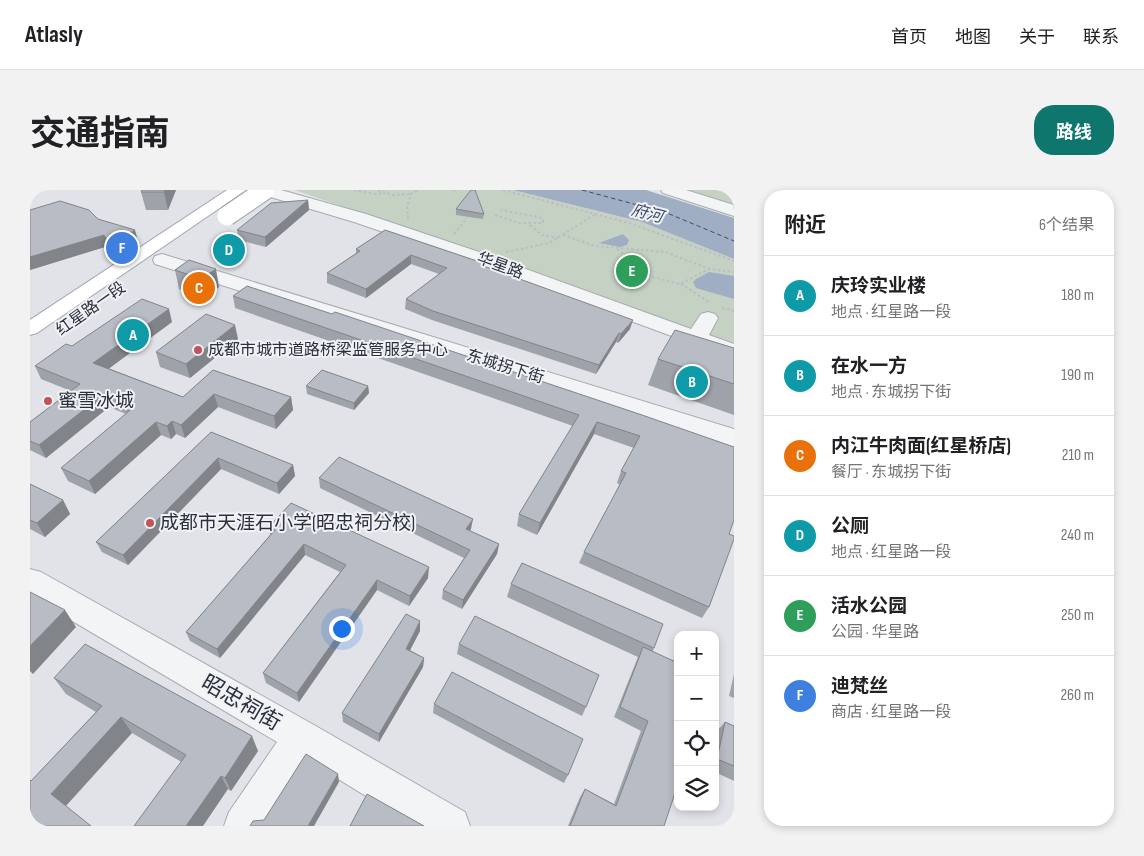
<!DOCTYPE html>
<html lang="zh">
<meta charset="utf-8">
<style>
:root{--surface:#fff;--page:#f2f2f2;--text:#202124;--muted:#757577;--line:#e0e0e0;--accent:#0f766e}
body{margin:0;font-family:"Sofia Sans Condensed","Noto Sans SC",sans-serif;background:var(--page);color:var(--text)}
.controls{position:absolute;right:15px;bottom:15px;display:grid;overflow:hidden;border-radius:10px;box-shadow:0 2px 8px #0003}
.controls button{width:45px;height:45px;display:grid;place-items:center;padding:0;border:0;border-bottom:1px solid var(--line);background:var(--surface);color:var(--text);font:25px sans-serif}
.you{position:absolute;left:311px;top:438px;width:18px;height:18px;margin:-12px;border:4px solid #fff;border-radius:50%;background:#1a73e8;box-shadow:0 0 0 8px #1a73e833}
.badge{display:grid;place-items:center;width:32px;height:32px;border-radius:50%;background:var(--accent);color:#fff;font-size:16px;font-weight:700}
.pin{position:absolute;translate:-50% -50%;border:2px solid #fff;box-shadow:0 1px 5px #0006}
.list{margin:0;padding:0;list-style:none}
h2{display:flex;justify-content:space-between;align-items:center;height:65px;margin:0;padding:0 20px;font-size:21px}
h2 small{font-size:16px;font-weight:400;color:var(--muted)}
.list li{display:grid;grid-template-columns:32px 1fr auto;gap:15px;align-items:center;box-sizing:border-box;height:80px;padding:0 20px;border-top:1px solid var(--line)}
.list b{display:block;font-size:19px;white-space:nowrap}
.list p{margin:0;font-size:16px;white-space:nowrap;color:var(--muted)}
.list em{font-size:16px;font-style:normal;color:var(--muted)}
.icon{flex:none;width:28px;height:28px;fill:none;stroke:currentColor;stroke-width:2;stroke-linecap:round;stroke-linejoin:round}
.map{position:relative;flex:none;width:704px;height:636px;overflow:hidden;border-radius:20px}
header{display:flex;align-items:center;gap:30px;box-sizing:border-box;height:70px;padding:0 25px;background:var(--surface);border-bottom:1px solid var(--line)}
header strong{font-size:24px}
nav{display:flex;gap:28px;margin-inline-start:auto;font-size:18px}
.intro{display:flex;align-items:center;justify-content:space-between;box-sizing:border-box;height:120px;padding:0 30px}
h1{margin:0;font-size:35px}
.button{padding:12px 22px;border-radius:20px;background:var(--accent);color:#fff;font-size:18px;font-weight:700}
main{display:flex;gap:30px;padding:0 30px}
aside{flex:1;background:var(--surface);border-radius:20px;box-shadow:0 2px 8px #0003}
.map>svg:first-child{display:block}
.green{fill:#c5d1c3}
.water{fill:#a0aec4}
.lines{fill:none;stroke-linecap:round;stroke-linejoin:round}
.ferry{stroke:#3a4c6d;stroke-width:1;stroke-dasharray:4.5 3;stroke-linecap:butt}
.minor-casing{stroke:#a7aab1;stroke-width:2}
.major-casing{stroke:#a1a6b2;stroke-width:2}
.path{stroke:#bbbdc2;stroke-width:2;stroke-dasharray:2.5 2.5;stroke-linecap:butt}
.minor{fill:#f3f4f6;fill-rule:evenodd}
.major{fill:#fff;fill-rule:evenodd}
.major-bridge-casing{stroke:#a1a6b2;stroke-width:21;stroke-linecap:butt}
.major-bridge{stroke:#fff;stroke-width:19}
.wall{fill:#9ea2a9}
.shaded-wall{fill:#818489}
.building{fill:#b8bcc4;stroke:#818489}
.poi-dot{fill:#bf545a;stroke:#f0f2f5;stroke-width:2}
.labels{text-anchor:middle;dominant-baseline:central;stroke-width:4;stroke-linejoin:round;paint-order:stroke}
.far-water-label{font-size:16px;font-style:italic;fill:#3a4c6d;stroke:#f0f2f5}
.far-street-label{font-size:16px;fill:#2b303d;stroke:#f0f2f5}
.far-poi-label{font-size:16px;fill:#2b303d;stroke:#f0f2f5;text-anchor:start}
.poi-label{font-size:19px;fill:#2b303d;stroke:#f0f2f5;text-anchor:start}
.near-street-label{font-size:22px;fill:#2b303d;stroke:#f0f2f5}
</style>
<header>
<strong>Atlasly</strong>
<nav><a>首页</a><a>地图</a><a>关于</a><a>联系</a></nav>
</header>
<div class="intro"><h1>交通指南</h1><a class="button">路线</a></div>
<main>
<div class="map">
<svg width="704" height="636" viewBox="0 0 704 636">
<rect width="100%" height="100%" fill="#e1e3e8"/>
<path class="green" d="M 265,0 L 483,0 L 612,32 L 704,69 L 704,153 Z
M 649,0 L 704,0 L 704,17 Z"/>
<path class="water" d="M 483,0 L 616,0 L 704,28 L 704,69 L 612,32 Z
M 593,44 L 599,50 L 597,55 L 590,57 L 569,53 Z
M 679,82 L 704,86 L 704,109 L 666,98 L 663,92 L 666,89 Z"/>
<g class="lines">
<path class="ferry" d="M 552,0 L 637,23 L 704,51"/>
<g class="minor-casing">
<path id="minor" d="M 225,0 L 251,0 L 336,24 L 452,63 L 661,139 L 671,124 L 678,122 L 685,124 L 688,128 L 679,145 L 704,154 L 704,169 L 438,71 L 324,32 L 227,3 Z
M 631,0 L 656,0 L 704,15 L 704,26 L 633,3 Z
M 132,64 L 704,239 L 704,257 L 125,74 L 123,70 L 125,66 Z
M 0,379 L 11,382 L 284,535 L 435,622 L 440,636 L 385,636 L 277,570 L 235,636 L 194,636 L 199,622 L 247,552 L 0,406 Z"/>
</g>
<g class="major-casing">
<path id="major" d="M 197,0 L 216,0 L 7,143 L 0,145 L 0,130 Z"/>
</g>
<path class="path" d="M 324,0 L 346,4 L 355,3
M 348,0 L 363,5 L 380,4
M 423,0 L 427,1
M 473,0 L 599,33 L 704,71
M 465,25 L 488,33 L 513,33 L 513,29 L 508,27 L 471,20
M 378,29 L 377,17 L 381,4 L 388,0
M 500,35 L 512,45 L 528,48
M 424,44 L 437,28
M 533,45 L 565,56 L 636,62 L 679,79
M 587,59 L 623,87 L 650,94 L 679,79 L 704,82
M 476,62 L 519,53 L 566,24
M 651,94 L 679,112
M 692,118 L 704,121"/>
<use href="#minor" class="minor"/>
<use href="#major" class="major"/>
<g class="major-bridge-casing">
<path id="major-bridge" d="M 197,26 L 235,0"/>
</g>
<use href="#major-bridge" class="major-bridge"/>
</g>
<path class="wall" d="M 112,0 L 146,0 L 138,20 L 116,20 L 111,2 Z
M 278,10 L 279,20 L 236,57 L 209,50 L 207,40 Z
M 426,19 L 454,24 L 453,29 L 426,25 Z
M 0,20 L 68,29 L 108,51 L 83,67 L 78,56 L 0,80 Z
M 355,40 L 453,73 L 453,76 L 600,139 L 588,153 L 586,152 L 566,184 L 402,130 L 375,119 L 376,109 L 409,84 L 381,74 L 336,108 L 297,93 L 297,83 L 326,63 L 326,59 Z
M 159,70 L 189,97 L 175,108 L 149,99 L 145,80 Z
M 203,106 L 302,124 L 612,225 L 699,344 L 679,417 L 672,428 L 549,373 L 554,362 L 590,295 L 587,293 L 591,281 L 604,258 L 564,244 L 507,345 L 487,336 L 489,324 L 543,236 L 205,118 Z
M 142,132 L 78,178 L 153,207 L 183,180 L 261,207 L 263,220 L 246,239 L 188,217 L 155,248 L 146,244 L 141,249 L 131,245 L 65,304 L 38,291 L 31,278 L 96,224 L 79,217 L 16,268 L 0,260 L 0,232 L 41,201 L 11,189 L 5,176 L 42,156 Z
M 208,149 L 160,188 L 130,177 L 126,162 Z
M 704,158 L 704,225 L 618,195 L 628,169 Z
M 276,196 L 338,196 L 339,203 L 324,220 L 277,204 Z
M 181,242 L 263,275 L 265,286 L 249,304 L 191,279 L 98,375 L 72,362 L 66,352 Z
M 289,288 L 441,339 L 440,341 L 469,354 L 467,364 L 432,419 L 412,409 L 413,400 L 434,368 L 290,298 Z
M 0,294 L 33,310 L 40,324 L 15,347 L 0,339 Z
M 239,337 L 398,388 L 379,416 L 347,400 L 269,512 L 236,493 L 233,483 L 310,382 L 275,365 L 190,468 L 160,451 L 156,442 L 240,345 Z
M 481,394 L 624,458 L 623,461 L 634,636 L 538,636 L 550,607 L 555,599 L 584,614 L 611,541 L 584,527 L 608,467 L 477,407 Z
M 390,441 L 380,460 L 394,468 L 393,477 L 349,552 L 313,532 L 312,523 Z
M 429,454 L 556,517 L 552,526 L 427,464 Z
M 704,484 L 704,508 L 699,506 Z
M 24,488 L 228,561 L 201,601 L 102,543 L 1,591 L 66,522 L 36,504 Z
M 404,514 L 538,585 L 534,593 L 403,523 Z
M 695,532 L 704,536 L 704,591 L 685,582 L 685,544 L 686,542 Z"/>
<path class="shaded-wall" d="M 135,0 L 146,0 L 138,20 L 134,2 Z
M 278,10 L 279,20 L 236,57 L 235,47 Z
M 105,40 L 108,51 L 83,67 L 80,56 Z
M 74,45 L 78,56 L 0,80 L 0,67 Z
M 381,65 L 381,74 L 336,108 L 336,99 Z
M 186,79 L 189,97 L 175,108 L 171,89 Z
M 139,119 L 142,132 L 69,186 L 63,173 Z
M 603,130 L 600,139 L 588,153 L 591,144 Z
M 205,135 L 208,149 L 160,188 L 156,174 Z
M 589,143 L 586,152 L 566,184 L 569,175 Z
M 338,196 L 339,203 L 324,220 L 324,213 Z
M 74,204 L 79,217 L 16,268 L 9,255 Z
M 184,204 L 188,217 L 155,248 L 151,235 Z
M 261,207 L 263,220 L 246,239 L 244,226 Z
M 142,231 L 146,244 L 141,249 L 137,236 Z
M 126,232 L 131,245 L 65,304 L 59,291 Z
M 567,232 L 564,244 L 507,345 L 510,333 Z
M 188,268 L 191,279 L 98,375 L 93,365 Z
M 263,275 L 265,286 L 249,304 L 247,293 Z
M 33,310 L 40,324 L 15,347 L 7,333 Z
M 443,329 L 441,339 L 434,349 L 436,339 Z
M 274,354 L 275,365 L 190,468 L 187,459 Z
M 469,354 L 467,364 L 432,419 L 433,410 Z
M 399,377 L 398,388 L 379,416 L 380,406 Z
M 347,390 L 347,400 L 269,512 L 267,503 Z
M 35,420 L 46,437 L 3,484 L 0,481 L 0,456 Z
M 390,431 L 390,441 L 376,468 L 376,459 Z
M 394,468 L 393,477 L 349,552 L 349,544 Z
M 91,527 L 102,543 L 35,617 L 21,604 Z
M 222,546 L 228,561 L 201,601 L 195,588 Z
M 308,584 L 309,592 L 284,636 L 278,636 Z
M 191,586 L 198,599 L 173,636 L 156,636 Z"/>
<path class="building" d="M 112,0 L 135,0 L 134,2 L 111,2 Z
M 441,0 L 445,0 L 454,24 L 426,19 Z
M 278,10 L 235,47 L 207,40 L 241,13 Z
M 30,11 L 59,20 L 68,29 L 105,40 L 80,56 L 74,45 L 0,67 L 0,20 Z
M 355,40 L 453,73 L 451,75 L 603,130 L 591,144 L 589,143 L 569,175 L 403,121 L 376,109 L 417,78 L 381,65 L 336,99 L 297,83 L 330,61 L 326,59 Z
M 159,70 L 186,79 L 171,89 L 145,80 Z
M 217,96 L 302,124 L 305,122 L 612,225 L 704,257 L 704,330 L 699,344 L 704,346 L 704,349 L 679,417 L 554,362 L 596,283 L 591,281 L 610,246 L 567,232 L 510,333 L 489,324 L 549,225 L 203,106 Z
M 112,109 L 139,119 L 63,173 L 153,207 L 183,180 L 261,207 L 244,226 L 184,204 L 151,235 L 142,231 L 137,236 L 126,232 L 59,291 L 31,278 L 105,216 L 74,204 L 9,255 L 0,251 L 0,232 L 50,194 L 5,176 L 36,154 L 42,156 Z
M 176,124 L 205,135 L 156,174 L 126,162 Z
M 645,140 L 704,158 L 704,194 L 628,169 Z
M 292,180 L 338,196 L 324,213 L 276,196 Z
M 181,242 L 263,275 L 247,293 L 188,268 L 93,365 L 66,352 Z
M 309,267 L 443,329 L 436,339 L 469,354 L 433,410 L 413,400 L 440,360 L 289,288 Z
M 0,294 L 33,310 L 7,333 L 0,330 Z
M 261,313 L 399,377 L 380,406 L 347,390 L 267,503 L 233,483 L 316,375 L 274,354 L 187,459 L 156,442 L 245,340 L 239,337 Z
M 492,373 L 633,434 L 624,458 L 481,394 Z
M 0,402 L 35,420 L 0,456 Z
M 376,424 L 390,431 L 376,459 L 394,468 L 349,544 L 312,523 Z
M 445,426 L 569,485 L 556,517 L 429,454 Z
M 55,454 L 222,546 L 195,588 L 191,586 L 156,636 L 104,636 L 156,565 L 91,527 L 21,604 L 61,636 L 0,636 L 0,590 L 1,591 L 72,516 L 24,488 Z
M 613,457 L 648,473 L 648,594 L 634,636 L 540,636 L 555,599 L 586,616 L 618,531 L 590,517 Z
M 422,482 L 553,549 L 538,585 L 404,514 Z
M 695,532 L 704,536 L 704,576 L 687,569 Z
M 276,564 L 308,584 L 278,636 L 220,636 L 223,631 L 234,630 Z
M 337,604 L 394,636 L 320,636 Z"/>
<g class="poi-dot">
<circle cx="168" cy="160" r="5"/>
<circle cx="18" cy="211" r="5"/>
<circle cx="120" cy="333" r="5"/>
</g>
<g class="labels">
<g class="far-water-label">
<text transform="translate(617 24) rotate(15)">府河</text>
</g>
<g class="far-street-label">
<text transform="translate(470 76) rotate(20)">华星路</text>
<text transform="translate(61 119) rotate(-35)">红星路一段</text>
<text transform="translate(475 177) rotate(17)">东城拐下街</text>
</g>
<g class="far-poi-label">
<text x="178" y="160">成都市城市道路桥梁监管服务中心</text>
</g>
<g class="poi-label">
<text x="28" y="211">蜜雪冰城</text>
<text x="130" y="333">成都市天涯石小学(昭忠祠分校)</text>
</g>
<g class="near-street-label">
<text transform="translate(211 513) rotate(30)">昭忠祠街</text>
</g>
</g>
</svg>
<div class="controls">
<button>+</button>
<button>−</button>
<button><svg class="icon" aria-label="locate" viewBox="0 0 24 24"><circle cx="12" cy="12" r="6"/><path d="M12 2v4M12 18v4M2 12h4M18 12h4"/></svg></button>
<button><svg class="icon" aria-label="layers" viewBox="0 0 24 24"><path d="M12 4l9 5-9 5-9-5zM3 14l9 5 9-5"/></svg></button>
</div>
<div class="you"></div>
<div class="pin badge" style="left:103px;top:145px;background:#0f9aa8">A</div>
<div class="pin badge" style="left:662px;top:192px;background:#0f9aa8">B</div>
<div class="pin badge" style="left:169px;top:98px;background:#e8710a">C</div>
<div class="pin badge" style="left:199px;top:60px;background:#0f9aa8">D</div>
<div class="pin badge" style="left:602px;top:81px;background:#2e9e5b">E</div>
<div class="pin badge" style="left:92px;top:58px;background:#3f7fe0">F</div>
</div>
<aside>
<h2>附近<small>6个结果</small></h2>
<ul class="list">
<li><span class="badge" style="background:#0f9aa8">A</span><div><b>庆玲实业楼</b><p>地点 · 红星路一段</p></div><em>180 m</em></li>
<li><span class="badge" style="background:#0f9aa8">B</span><div><b>在水一方</b><p>地点 · 东城拐下街</p></div><em>190 m</em></li>
<li><span class="badge" style="background:#e8710a">C</span><div><b>内江牛肉面(红星桥店)</b><p>餐厅 · 东城拐下街</p></div><em>210 m</em></li>
<li><span class="badge" style="background:#0f9aa8">D</span><div><b>公厕</b><p>地点 · 红星路一段</p></div><em>240 m</em></li>
<li><span class="badge" style="background:#2e9e5b">E</span><div><b>活水公园</b><p>公园 · 华星路</p></div><em>250 m</em></li>
<li><span class="badge" style="background:#3f7fe0">F</span><div><b>迪梵丝</b><p>商店 · 红星路一段</p></div><em>260 m</em></li>
</ul>
</aside>
</main>
